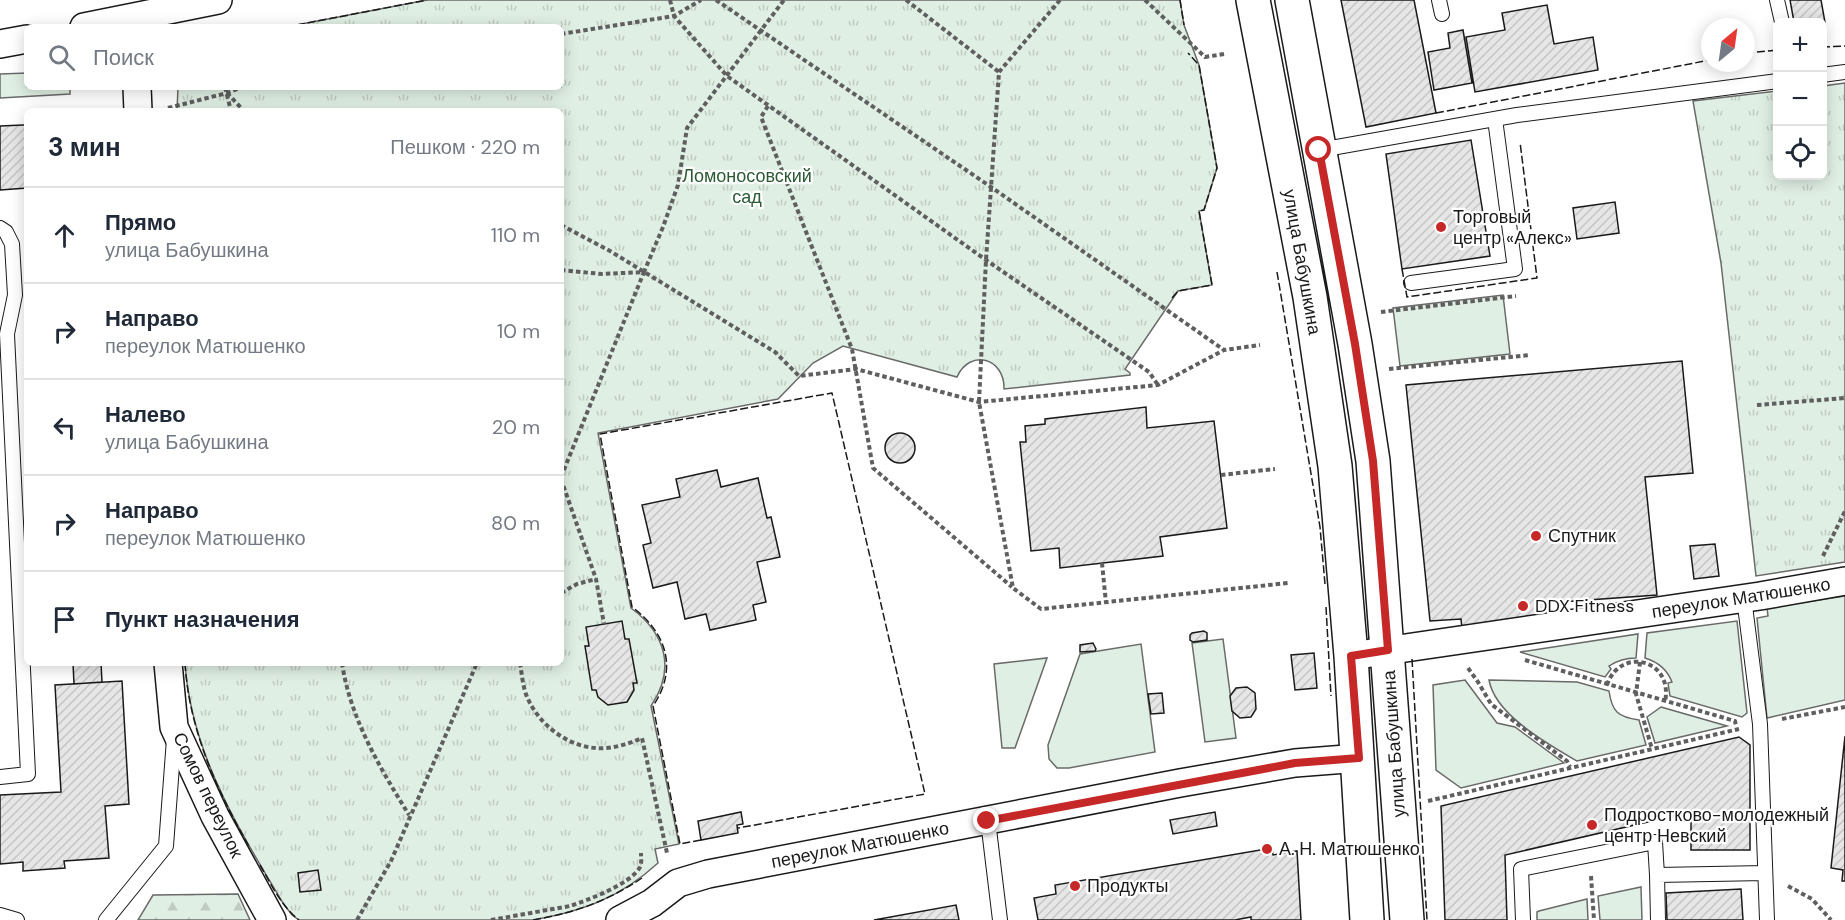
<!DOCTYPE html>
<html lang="ru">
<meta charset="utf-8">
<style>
:root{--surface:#fff;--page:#f2f2f3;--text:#1f2937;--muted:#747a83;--line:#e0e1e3}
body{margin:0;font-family:"DM Sans",sans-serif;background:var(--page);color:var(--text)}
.controls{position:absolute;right:18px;top:18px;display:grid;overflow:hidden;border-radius:9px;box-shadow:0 3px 15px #0003}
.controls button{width:54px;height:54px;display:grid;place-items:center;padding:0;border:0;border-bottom:2px solid var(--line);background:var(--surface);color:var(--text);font:30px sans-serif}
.compass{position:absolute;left:1701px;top:18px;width:54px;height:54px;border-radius:50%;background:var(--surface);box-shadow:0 3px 15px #0003;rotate:29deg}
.stop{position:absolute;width:18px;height:18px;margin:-14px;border:4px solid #c62828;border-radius:50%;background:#fff}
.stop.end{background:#c62828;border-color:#fff;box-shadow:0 2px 6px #0008}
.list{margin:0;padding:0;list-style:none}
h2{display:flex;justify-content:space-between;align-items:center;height:78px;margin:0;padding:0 24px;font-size:26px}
h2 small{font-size:20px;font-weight:400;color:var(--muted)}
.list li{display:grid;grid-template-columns:39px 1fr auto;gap:18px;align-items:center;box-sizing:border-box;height:96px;padding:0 24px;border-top:2px solid var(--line)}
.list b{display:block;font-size:22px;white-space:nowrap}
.list p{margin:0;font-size:20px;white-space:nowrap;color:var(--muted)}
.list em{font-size:20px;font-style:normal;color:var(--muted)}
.icon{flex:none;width:33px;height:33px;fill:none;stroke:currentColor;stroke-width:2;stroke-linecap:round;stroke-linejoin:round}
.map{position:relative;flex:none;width:1845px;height:920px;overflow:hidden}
.search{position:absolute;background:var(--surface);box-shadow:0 3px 15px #0003;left:24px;top:24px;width:540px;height:66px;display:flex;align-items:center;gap:15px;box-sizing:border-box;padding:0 21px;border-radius:9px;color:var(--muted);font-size:22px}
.panel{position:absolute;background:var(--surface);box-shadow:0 3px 15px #0003;left:24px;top:108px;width:540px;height:558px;border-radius:9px}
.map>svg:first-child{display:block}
.grass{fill:#e0efe3;stroke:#6a6a6a;stroke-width:1.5}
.forest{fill:url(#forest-firs);stroke:#6a6a6a;stroke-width:1.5}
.park{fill:url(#park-tufts);stroke:#6a6a6a;stroke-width:1.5}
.building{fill:url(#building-hatch);stroke:#1a1a1a;stroke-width:1.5}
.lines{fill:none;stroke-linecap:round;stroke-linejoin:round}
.lane-casing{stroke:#1a1a1a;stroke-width:16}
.street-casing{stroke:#1a1a1a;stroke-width:30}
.secondary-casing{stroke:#1a1a1a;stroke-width:36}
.path{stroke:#5f5f5f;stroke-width:4;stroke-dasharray:4.5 3;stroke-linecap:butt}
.lane{stroke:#fff;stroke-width:14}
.street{stroke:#fff;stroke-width:27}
.secondary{stroke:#fff;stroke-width:33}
.fence{stroke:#1a1a1a;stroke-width:1.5;stroke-dasharray:8 3;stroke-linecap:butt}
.route{stroke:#c62828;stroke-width:8}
.poi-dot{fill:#c62828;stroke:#fff;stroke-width:2}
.labels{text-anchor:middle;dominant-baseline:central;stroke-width:4.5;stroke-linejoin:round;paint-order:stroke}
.park-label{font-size:18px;fill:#2b5a34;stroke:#fff}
.poi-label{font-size:18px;fill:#1a1a1a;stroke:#fff;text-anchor:start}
.street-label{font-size:18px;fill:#1a1a1a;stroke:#fff}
</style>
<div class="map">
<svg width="1845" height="920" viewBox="0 0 1845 920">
<defs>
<pattern id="forest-firs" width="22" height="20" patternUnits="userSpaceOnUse" patternTransform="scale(1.5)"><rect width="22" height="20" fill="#e0efe3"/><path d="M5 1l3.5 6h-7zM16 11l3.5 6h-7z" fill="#c0ccc2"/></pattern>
<pattern id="park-tufts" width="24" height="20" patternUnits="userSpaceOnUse" patternTransform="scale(1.5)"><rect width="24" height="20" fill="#e0efe3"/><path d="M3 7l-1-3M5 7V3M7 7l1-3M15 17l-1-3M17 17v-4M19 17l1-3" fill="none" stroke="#c0ccc2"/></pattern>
<pattern id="building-hatch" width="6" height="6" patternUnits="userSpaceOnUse" patternTransform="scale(1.5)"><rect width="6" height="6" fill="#e6e6e6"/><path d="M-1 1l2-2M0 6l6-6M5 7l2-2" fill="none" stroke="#c5c5c5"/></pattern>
</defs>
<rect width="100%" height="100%" fill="#fff"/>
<path class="grass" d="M 27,73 L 27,87 L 70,87 L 70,94 L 0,98 L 0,74 Z
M 1503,295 L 1510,354 L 1400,366 L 1393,308 Z
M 1845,596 L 1845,700 L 1767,718 L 1757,618 L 1768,616 L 1767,608 Z
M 1737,621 L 1747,713 L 1742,717 L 1670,696 L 1668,683 L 1672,682 C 1667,669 1658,662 1645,658 L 1647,633 Z
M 1638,634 L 1636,658 C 1625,658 1618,660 1609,666 L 1611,669 L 1605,677 L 1520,652 Z
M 1223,639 L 1236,738 L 1205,742 L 1192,643 Z
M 1141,644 L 1155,752 L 1069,768 L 1057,768 L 1049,759 L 1048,745 L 1080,654 Z
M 1047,658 L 1015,748 L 1002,748 L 994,664 Z
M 1465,680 L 1497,723 L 1515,727 L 1564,763 L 1461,788 L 1436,770 L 1433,685 Z
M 1489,680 L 1577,682 L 1609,691 C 1612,712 1618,717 1639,720 L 1646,745 L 1577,761 C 1548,744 1495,715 1489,680 Z
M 1661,707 L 1727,726 L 1655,743 L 1647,717 Z
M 1641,887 L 1642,920 L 1600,920 L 1598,896 Z
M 1587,899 L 1588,920 L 1537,920 L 1537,912 L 1539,911 Z"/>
<path class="forest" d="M 238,894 L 250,920 L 138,920 L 153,895 Z"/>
<path class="park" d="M 427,0 L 1180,0 L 1184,25 L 1199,65 L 1217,168 L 1204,210 L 1199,211 L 1212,285 L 1178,291 L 1125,369 L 1130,373 L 1130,375 L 1004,389 C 1005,358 970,348 957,377 L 843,346 L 813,363 L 778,399 L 598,433 L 631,608 C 666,634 676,669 651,706 L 679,844 L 655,849 L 658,863 C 620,898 583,911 533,920 L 299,920 L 292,915 L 283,903 C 238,828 191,753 185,663 L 561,663 L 561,111 L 177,111 L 178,87 L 561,87 L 561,27 L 286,27 Z
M 1845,83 L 1845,562 L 1756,576 L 1721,263 L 1693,101 L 1777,91 L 1778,176 L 1822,176 L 1823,86 Z"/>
<path class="building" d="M 1341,0 L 1414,0 L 1436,113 L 1366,127 Z
M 1790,0 L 1821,0 L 1826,28 L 1822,29 L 1822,22 L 1794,22 Z
M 1547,5 L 1554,44 L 1593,37 L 1598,70 L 1475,92 L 1466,37 L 1505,30 L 1502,13 Z
M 1463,30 L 1472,83 L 1434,90 L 1428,52 L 1450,48 L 1448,33 Z
M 23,125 L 27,125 L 27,188 L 0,190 L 0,126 Z
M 1471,140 L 1490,256 L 1402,269 L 1386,154 Z
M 1615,202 L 1619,233 L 1577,239 L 1573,208 Z
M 1682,361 L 1693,473 L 1645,477 L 1657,595 L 1547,603 L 1548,620 L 1462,629 L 1461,619 L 1430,621 L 1406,385 Z
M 1146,407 L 1147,428 L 1214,421 L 1227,528 L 1160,537 L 1163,556 L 1060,568 L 1059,548 L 1031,551 L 1020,442 L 1026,442 L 1025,426 L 1045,424 L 1045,419 Z
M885 448a15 15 0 1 1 30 0a15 15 0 1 1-30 0Z
M 717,470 L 721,487 L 758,478 L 767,518 L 771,517 L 780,557 L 757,562 L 766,602 L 753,605 L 756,620 L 710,630 L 706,614 L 685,619 L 677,582 L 653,588 L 643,545 L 651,543 L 642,505 L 680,497 L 676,479 Z
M 1715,544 L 1719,576 L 1694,579 L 1690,546 Z
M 622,621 L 625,639 L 629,639 L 637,683 L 633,683 L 634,690 L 627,702 L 608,705 L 598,697 L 596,690 L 592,690 L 585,646 L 589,646 L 586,627 Z
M 1204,631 L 1207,633 L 1207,640 L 1193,642 L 1190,640 L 1190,635 L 1192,633 Z
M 1093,643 L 1096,649 L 1095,651 L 1080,652 L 1080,645 Z
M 1314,653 L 1317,688 L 1295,690 L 1291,655 Z
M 73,663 L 101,663 L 102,682 L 74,684 Z
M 122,681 L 129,804 L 105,806 L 109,858 L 64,861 L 65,868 L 23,871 L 23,862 L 0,864 L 0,795 L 61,792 L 55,685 Z
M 1247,687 L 1255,693 L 1256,709 L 1251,717 L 1240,718 L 1232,711 L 1230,696 L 1236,688 Z
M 1162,693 L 1164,713 L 1151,714 L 1148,694 Z
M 1845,736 L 1845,881 L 1842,881 L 1843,870 L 1831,868 Z
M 1739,737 L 1750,745 L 1750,850 L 1691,850 L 1691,812 L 1505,855 L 1507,920 L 1445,920 L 1441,806 Z
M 741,812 L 743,824 L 737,825 L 738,833 L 701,840 L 698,821 Z
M 1215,812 L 1217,826 L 1173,834 L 1170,820 Z
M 1272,848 L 1273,855 L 1297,851 L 1301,920 L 1251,920 L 1251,917 L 1235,920 L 1038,920 L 1034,898 L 1056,894 L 1055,885 Z
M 318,870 L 321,890 L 300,892 L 298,873 Z
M 1741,889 L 1743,920 L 1667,920 L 1666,893 Z
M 956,905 L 959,920 L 874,920 Z"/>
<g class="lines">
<g class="lane-casing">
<path id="lane" d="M 1439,0 L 1442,14
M 1777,0 L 1782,22
M 1822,75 L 1845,72
M 1320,150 L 1517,115 L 1778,81
M 0,228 L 6,232 L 12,244 L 15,295 L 7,334 L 28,774 L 0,777
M 1411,283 L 1515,269 L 1495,119
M 1744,598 L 1760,724 L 1767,920
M 988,821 L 1000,920
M 0,915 L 17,920
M 106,920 L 166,846 L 174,739
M 1523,920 L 1521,869 L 1655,842 L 1657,875
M 1658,920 L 1657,875 L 1765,873"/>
</g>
<g class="street-casing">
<path id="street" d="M 84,27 L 218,0
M 0,44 L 27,39
M 137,87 L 138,111
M 1351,656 L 1760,596 L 1845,581
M 168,663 L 174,727 L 215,816 L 272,920
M 620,920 L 652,903 L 678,883 L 708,874 L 1180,783 L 1295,763 L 1359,758"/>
</g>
<g class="secondary-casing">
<path id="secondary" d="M 1253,0 L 1310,297 L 1335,466 L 1351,656 L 1367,920
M 1292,0 L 1355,344 L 1373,461 L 1407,920"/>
</g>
<path class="path" d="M 670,0 L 674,16 L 727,76 L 986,260 L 1149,372 L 1158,385
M 716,0 L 991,187 L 1224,350
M 906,0 L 999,72
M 1060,0 L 999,72 L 986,260 L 979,402 L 1013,588 L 1041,609 L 1288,583
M 1145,0 L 1205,57 L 1224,54
M 561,34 L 674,16 L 701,0
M 225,87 L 231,111
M 227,93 L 244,111
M 768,106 L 761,117 L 852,349 L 873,468 L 1012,587
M 168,108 L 227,93 L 242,87
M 561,225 L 610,251 L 775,352 L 799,376 L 856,369 L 979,402 L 1158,385 L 1224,350 L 1260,345
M 561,270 L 602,274 L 644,272 L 663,227 L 678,185 L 687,128 L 784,0
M 1381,312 L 1516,296
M 1389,369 L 1530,355
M 1757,405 L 1845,398
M 1221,475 L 1275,469
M 561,477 L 644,272
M 561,479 L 596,579 L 604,624
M 1823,556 L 1845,511
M 1102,563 L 1106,603
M 561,593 L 577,584 L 596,579
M 1525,660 L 1735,721 L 1736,726
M 1640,662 L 1636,694 L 1652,749
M 342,663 C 350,718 380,768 409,815
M 520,663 C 522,675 523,689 528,699 C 541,728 574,751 606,748 C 619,747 630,743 642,738 L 667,853
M 1468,668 L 1478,682 L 1491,704 L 1567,761 L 1570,767
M 1607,685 C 1620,646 1674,659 1665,702
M 1782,719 L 1845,707
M 1428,801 L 1739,729
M 1591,876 L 1594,920
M 1788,886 L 1812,899 L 1831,920
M 357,920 L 391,861 L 477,663
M 491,920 L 570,906 C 588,900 631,884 640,867 C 642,862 641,858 641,853"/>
<use href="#lane" class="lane"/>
<use href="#street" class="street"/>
<use href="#secondary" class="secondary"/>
<path class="fence" d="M 1180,0 L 1184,25
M 286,27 L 427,0
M 1822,47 L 1845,46
M 1746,53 L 1778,50
M 1436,113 L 1710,60
M 1402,269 L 1407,297 L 1537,278 L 1520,142
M 1277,272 L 1320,527 L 1325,584
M 1172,298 L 1178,291 L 1212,285 L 1199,211 L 1204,210 L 1217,168 L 1199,65 L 1188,53
M 1326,607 L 1331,696
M 1412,659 L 1427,920
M 185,663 C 189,730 217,791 250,848
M 701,840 L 680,844 L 653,706 C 678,669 667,633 632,607 L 600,434 L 832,393 L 925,794 L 738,828
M 260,865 C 271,884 281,906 299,920
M 533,920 C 574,913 608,901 642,878"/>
</g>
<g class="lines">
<path class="route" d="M 987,821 L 1295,763 L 1359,758 L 1351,656 L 1388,650 L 1373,461 L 1355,344 L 1319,150"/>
</g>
<g class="poi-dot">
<circle cx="1441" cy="227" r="6"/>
<circle cx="1536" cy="536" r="6"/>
<circle cx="1523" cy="606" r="6"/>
<circle cx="1592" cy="825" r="6"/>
<circle cx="1267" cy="849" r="6"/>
<circle cx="1075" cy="886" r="6"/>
</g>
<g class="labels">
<g class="park-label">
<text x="747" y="176">Ломоносовский<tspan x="747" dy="21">сад</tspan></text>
</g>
<g class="poi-label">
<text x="1453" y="217">Торговый<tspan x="1453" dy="21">центр «Алекс»</tspan></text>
<text x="1548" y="536">Спутник</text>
<text x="1535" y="606">DDX Fitness</text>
<text x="1604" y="815">Подростково-молодежный<tspan x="1604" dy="21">центр Невский</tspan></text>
<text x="1279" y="849">А. Н. Матюшенко</text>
<text x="1087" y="886">Продукты</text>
</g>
<g class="street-label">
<text transform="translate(1302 262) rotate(80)">улица Бабушкина</text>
<text transform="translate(1741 598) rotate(-9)">переулок Матюшенко</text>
<text transform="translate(1394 744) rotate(-94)">улица Бабушкина</text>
<text transform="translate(208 795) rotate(64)">Сомов переулок</text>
<text transform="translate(860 845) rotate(-11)">переулок Матюшенко</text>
</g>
</g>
</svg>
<div class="controls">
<button>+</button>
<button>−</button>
<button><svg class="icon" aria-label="locate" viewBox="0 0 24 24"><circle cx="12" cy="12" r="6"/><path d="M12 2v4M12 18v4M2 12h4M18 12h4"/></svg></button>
</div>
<svg class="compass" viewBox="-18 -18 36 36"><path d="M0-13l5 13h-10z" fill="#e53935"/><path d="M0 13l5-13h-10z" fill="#747a83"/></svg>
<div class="stop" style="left:1319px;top:150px"></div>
<div class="stop end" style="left:987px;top:821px"></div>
<div class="search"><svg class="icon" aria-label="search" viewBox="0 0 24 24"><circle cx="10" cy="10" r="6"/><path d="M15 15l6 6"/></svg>Поиск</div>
<section class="panel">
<h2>3 мин<small>Пешком · 220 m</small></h2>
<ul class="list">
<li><svg class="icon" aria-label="ahead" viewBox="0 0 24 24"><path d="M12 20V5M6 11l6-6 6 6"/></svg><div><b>Прямо</b><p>улица Бабушкина</p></div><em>110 m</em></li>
<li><svg class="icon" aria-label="right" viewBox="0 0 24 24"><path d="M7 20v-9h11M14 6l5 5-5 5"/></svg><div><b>Направо</b><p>переулок Матюшенко</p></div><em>10 m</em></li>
<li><svg class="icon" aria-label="left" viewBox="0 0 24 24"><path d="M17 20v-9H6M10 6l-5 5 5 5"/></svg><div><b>Налево</b><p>улица Бабушкина</p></div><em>20 m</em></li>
<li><svg class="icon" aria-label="right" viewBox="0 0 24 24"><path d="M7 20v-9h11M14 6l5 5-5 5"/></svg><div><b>Направо</b><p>переулок Матюшенко</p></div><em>80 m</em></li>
<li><svg class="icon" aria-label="arrive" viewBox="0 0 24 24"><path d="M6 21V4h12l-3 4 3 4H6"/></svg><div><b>Пункт назначения</b></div></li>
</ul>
</section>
</div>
